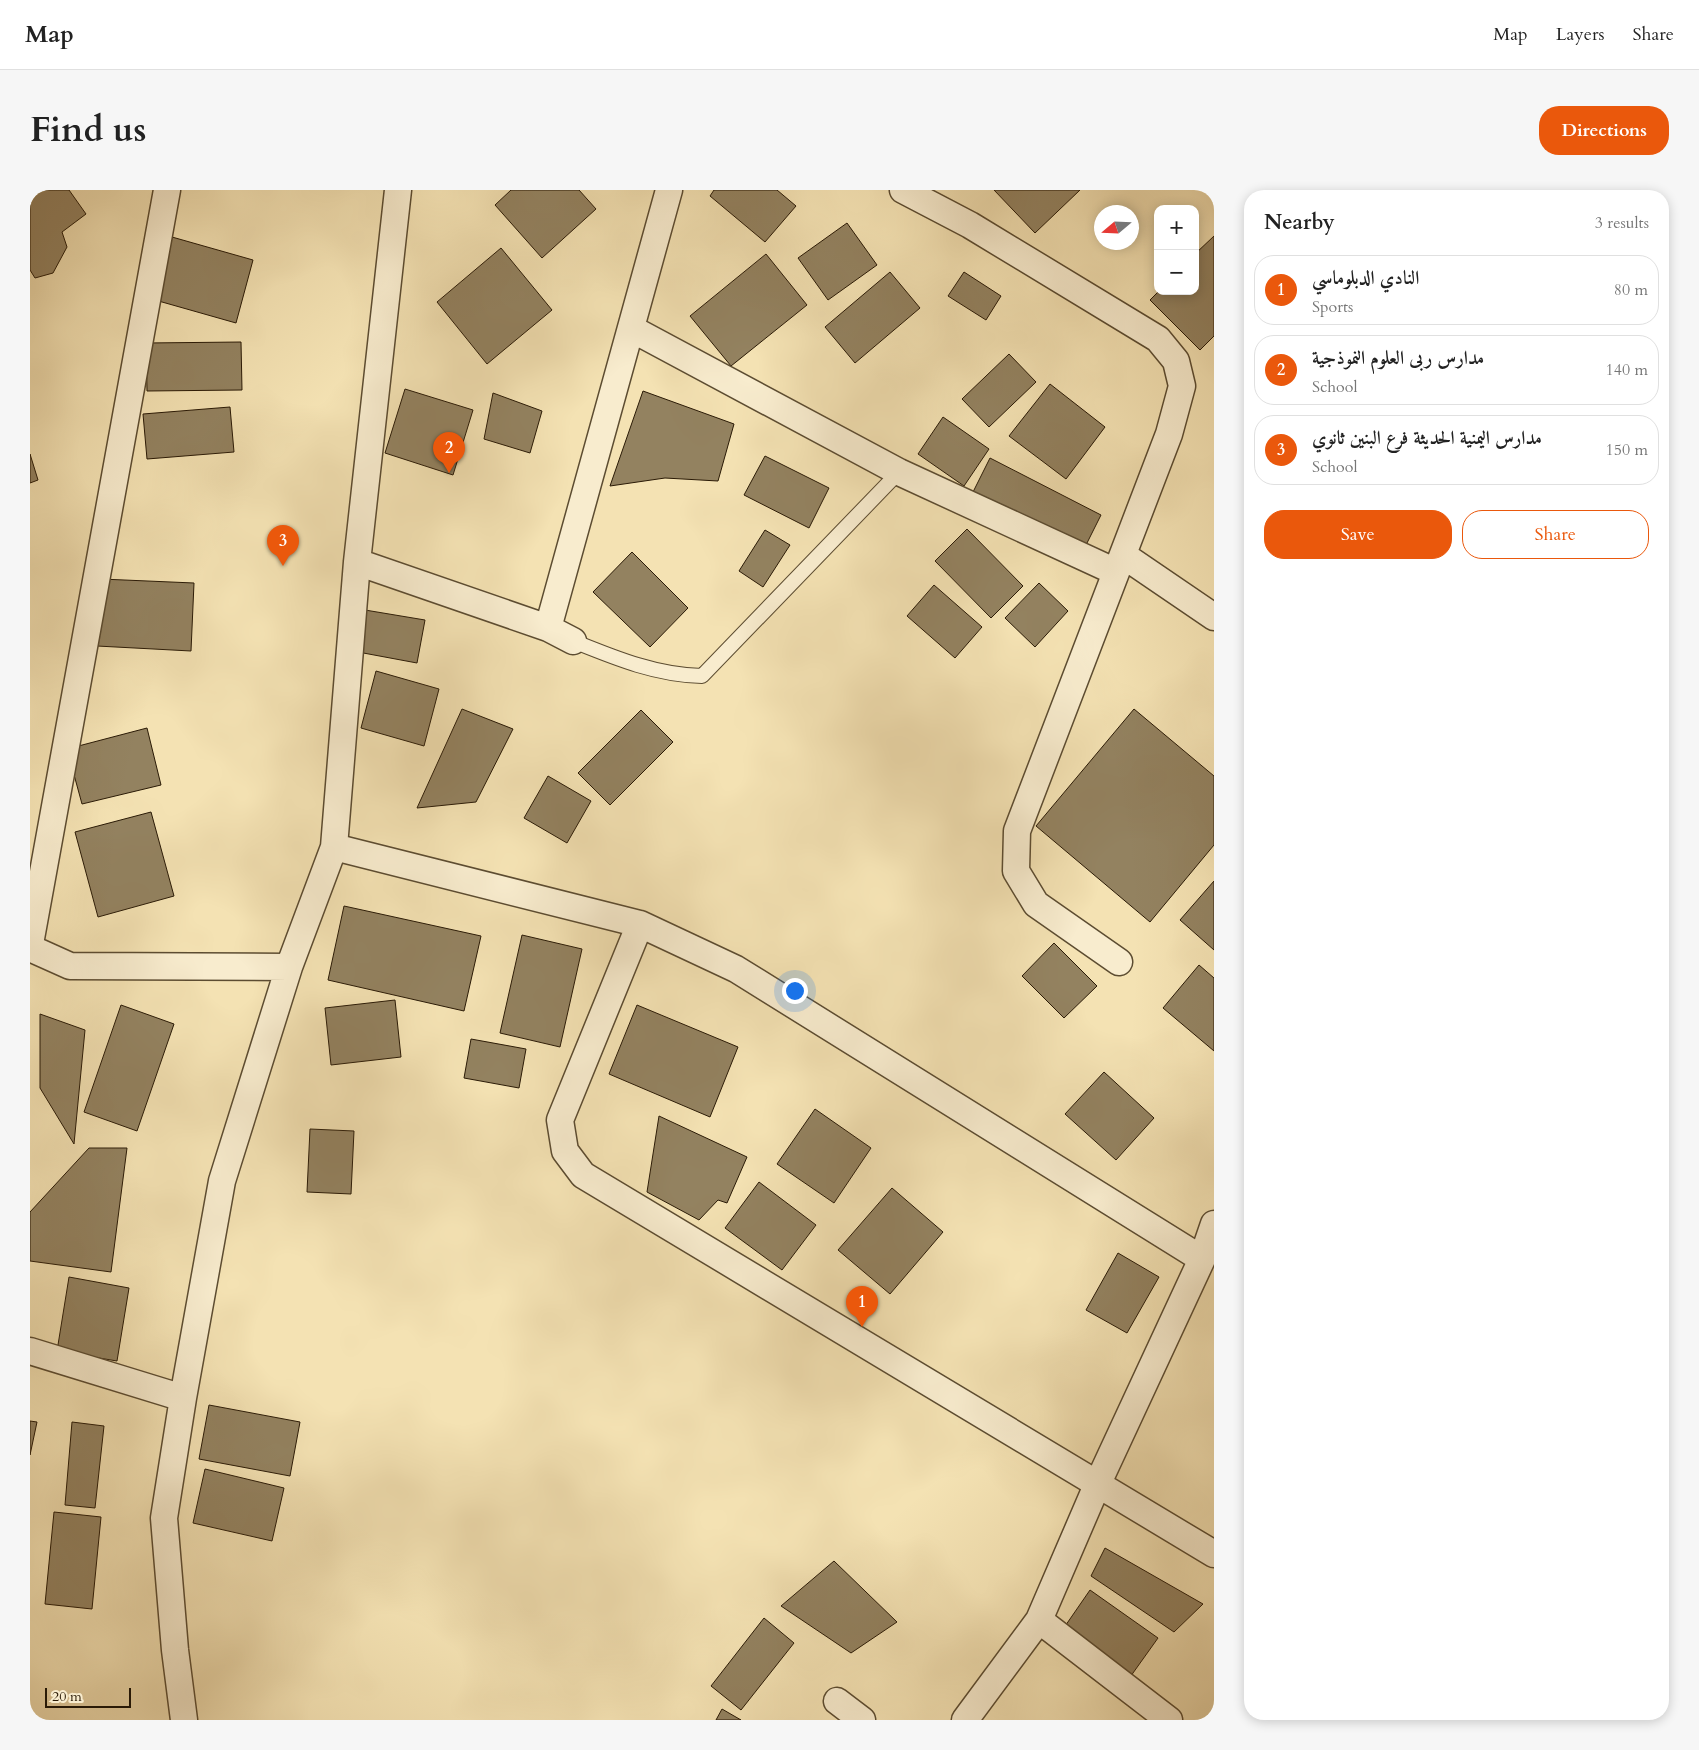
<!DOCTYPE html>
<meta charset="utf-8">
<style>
:root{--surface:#fff;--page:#f6f6f6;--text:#222;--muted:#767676;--line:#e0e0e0;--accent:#ea580c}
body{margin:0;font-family:Cardo,Amiri,serif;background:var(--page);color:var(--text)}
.controls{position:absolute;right:15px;top:15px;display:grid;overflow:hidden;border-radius:10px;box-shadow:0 2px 12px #0003}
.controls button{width:45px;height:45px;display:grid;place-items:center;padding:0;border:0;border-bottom:1px solid var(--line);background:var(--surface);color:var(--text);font:25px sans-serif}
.compass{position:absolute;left:1064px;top:15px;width:45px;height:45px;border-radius:50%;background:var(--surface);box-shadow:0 2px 12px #0003;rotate:251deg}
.scale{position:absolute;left:15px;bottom:12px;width:86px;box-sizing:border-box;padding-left:5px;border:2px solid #2a1a06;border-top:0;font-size:14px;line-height:18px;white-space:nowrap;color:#2a1a06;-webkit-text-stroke:4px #f8ecce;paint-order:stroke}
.you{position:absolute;left:764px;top:800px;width:18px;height:18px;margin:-12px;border:4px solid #fff;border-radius:50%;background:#1a73e8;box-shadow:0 0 0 8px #1a73e833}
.badge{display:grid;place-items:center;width:32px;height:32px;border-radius:50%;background:var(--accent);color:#fff;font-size:16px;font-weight:700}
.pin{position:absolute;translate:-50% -41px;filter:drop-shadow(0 1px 2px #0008)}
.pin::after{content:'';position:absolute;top:26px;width:18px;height:15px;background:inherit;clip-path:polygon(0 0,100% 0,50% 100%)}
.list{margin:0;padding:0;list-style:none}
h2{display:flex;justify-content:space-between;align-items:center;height:65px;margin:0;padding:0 20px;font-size:21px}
h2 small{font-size:16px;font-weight:400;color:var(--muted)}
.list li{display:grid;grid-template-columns:32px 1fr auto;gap:15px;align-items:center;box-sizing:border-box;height:70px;margin:0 10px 10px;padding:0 10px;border:1px solid var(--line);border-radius:20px}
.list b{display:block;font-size:19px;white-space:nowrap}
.list p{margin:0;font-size:16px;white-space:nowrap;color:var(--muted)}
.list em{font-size:16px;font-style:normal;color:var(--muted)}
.actions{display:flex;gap:10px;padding:15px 20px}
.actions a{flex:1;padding:11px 0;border:1px solid var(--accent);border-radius:20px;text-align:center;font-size:18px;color:var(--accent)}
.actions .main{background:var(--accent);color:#fff}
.map{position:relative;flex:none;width:1184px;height:1530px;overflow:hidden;border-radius:20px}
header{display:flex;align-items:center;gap:30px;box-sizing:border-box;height:70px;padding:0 25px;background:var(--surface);border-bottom:1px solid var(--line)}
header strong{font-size:24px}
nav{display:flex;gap:28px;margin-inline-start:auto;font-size:18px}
.intro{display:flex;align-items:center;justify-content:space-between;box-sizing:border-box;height:120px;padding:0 30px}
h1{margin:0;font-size:35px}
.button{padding:12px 22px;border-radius:20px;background:var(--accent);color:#fff;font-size:18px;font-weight:700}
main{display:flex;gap:30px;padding:0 30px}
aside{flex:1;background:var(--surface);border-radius:20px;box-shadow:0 2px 12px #0003}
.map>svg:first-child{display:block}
.building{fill:#938260;stroke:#2a1a06}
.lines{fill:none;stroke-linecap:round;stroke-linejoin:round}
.lane-casing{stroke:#5c4c31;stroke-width:16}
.street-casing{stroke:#5c4c31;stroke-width:29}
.lane{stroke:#f8ecce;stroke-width:14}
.street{stroke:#f8ecce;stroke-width:26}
</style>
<header>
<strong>Map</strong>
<nav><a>Map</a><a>Layers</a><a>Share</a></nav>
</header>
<div class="intro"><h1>Find us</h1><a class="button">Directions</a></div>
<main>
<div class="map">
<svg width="1184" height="1530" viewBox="0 0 1184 1530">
<rect width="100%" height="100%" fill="#f4e2b3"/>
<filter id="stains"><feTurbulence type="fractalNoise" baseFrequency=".004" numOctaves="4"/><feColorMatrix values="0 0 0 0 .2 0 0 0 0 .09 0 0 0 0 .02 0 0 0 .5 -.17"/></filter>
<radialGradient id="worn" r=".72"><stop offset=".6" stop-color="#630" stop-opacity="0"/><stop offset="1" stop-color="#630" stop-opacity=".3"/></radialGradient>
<path class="building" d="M 0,0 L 39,0 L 56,24 L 32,42 L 37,57 L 23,83 L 5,88 L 0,80 Z
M 481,0 L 549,0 L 566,19 L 512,68 L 465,15 Z
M 684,0 L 747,0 L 766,16 L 735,52 L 680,6 Z
M 964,0 L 1050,0 L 1005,43 Z
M 817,33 L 847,75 L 798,110 L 768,68 Z
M 1184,46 L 1184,146 L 1170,160 L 1120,110 L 1129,101 L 1165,101 L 1165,64 Z
M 142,47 L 223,70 L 206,133 L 125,110 Z
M 471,58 L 522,120 L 457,174 L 407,112 Z
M 736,64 L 777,115 L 701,176 L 660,126 Z
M 860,82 L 890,118 L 825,173 L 795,137 Z
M 934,82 L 971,106 L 956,130 L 918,106 Z
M 211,152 L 212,200 L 117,201 L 116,153 Z
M 979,164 L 1006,192 L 959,237 L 932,209 Z
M 1020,194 L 1075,237 L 1036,289 L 979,246 Z
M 375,199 L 443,220 L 423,285 L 355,263 Z
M 613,201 L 704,234 L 688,291 L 635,288 L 580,296 Z
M 463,203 L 512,221 L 500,263 L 454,249 Z
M 200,217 L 204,262 L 117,269 L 113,224 Z
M 913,227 L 959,259 L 934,296 L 888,264 Z
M 0,264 L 8,290 L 0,293 Z
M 735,266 L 799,298 L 779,338 L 714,305 Z
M 960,268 L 1071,325 L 1054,359 L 943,302 Z
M 937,339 L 993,396 L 961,428 L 905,371 Z
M 735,340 L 760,355 L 733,397 L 709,381 Z
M 602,362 L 658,418 L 620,457 L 563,402 Z
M 71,389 L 164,393 L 161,461 L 67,456 Z
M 1009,393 L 1038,421 L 1005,457 L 975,428 Z
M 904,395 L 952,437 L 925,468 L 877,426 Z
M 335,420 L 395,430 L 387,473 L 328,462 Z
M 346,481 L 409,499 L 394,556 L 331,538 Z
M 432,519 L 483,539 L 446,612 L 387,618 Z
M 1104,519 L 1184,586 L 1184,655 L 1120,732 L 1006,636 Z
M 611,520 L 643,552 L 580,615 L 548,583 Z
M 117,538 L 131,595 L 52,614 L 37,559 Z
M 518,586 L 561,611 L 537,653 L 494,628 Z
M 121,622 L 144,706 L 68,727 L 45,642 Z
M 1184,691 L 1184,760 L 1150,730 Z
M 314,716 L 451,746 L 434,821 L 298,790 Z
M 492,745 L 552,759 L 530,857 L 470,843 Z
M 1024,753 L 1067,796 L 1034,828 L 992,786 Z
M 1169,775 L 1184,788 L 1184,861 L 1133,818 Z
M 365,810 L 371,867 L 301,875 L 295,818 Z
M 91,815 L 144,834 L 107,941 L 54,922 Z
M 607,815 L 708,857 L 680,927 L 579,884 Z
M 10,824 L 55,840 L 44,954 L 10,898 Z
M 441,849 L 496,859 L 489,898 L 434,888 Z
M 1074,882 L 1124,928 L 1086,970 L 1035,924 Z
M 785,919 L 841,958 L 804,1013 L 747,974 Z
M 629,926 L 717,967 L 697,1013 L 688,1010 L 669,1030 L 617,1002 Z
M 280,939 L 324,941 L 321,1004 L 277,1002 Z
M 59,958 L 97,958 L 81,1082 L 0,1071 L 0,1022 Z
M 729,992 L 786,1035 L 752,1080 L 695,1038 Z
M 862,998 L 913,1042 L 860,1104 L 808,1060 Z
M 1088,1063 L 1129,1087 L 1097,1143 L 1056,1120 Z
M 39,1087 L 99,1098 L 87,1171 L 27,1161 Z
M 179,1215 L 270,1232 L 260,1286 L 169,1269 Z
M 0,1231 L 7,1232 L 0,1265 Z
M 42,1232 L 74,1236 L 65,1318 L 35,1315 Z
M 175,1279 L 254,1298 L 242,1351 L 163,1333 Z
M 24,1322 L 71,1327 L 62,1419 L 15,1414 Z
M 1075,1358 L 1173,1414 L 1144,1442 L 1061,1386 Z
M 804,1371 L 867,1432 L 821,1463 L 751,1416 Z
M 1060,1400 L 1128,1448 L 1098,1490 L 1031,1442 Z
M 734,1428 L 764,1453 L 711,1520 L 681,1496 Z
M 692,1519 L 711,1530 L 686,1530 Z"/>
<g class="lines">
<g class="lane-casing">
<path id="lane" d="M 543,451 C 585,468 626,485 672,486 L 869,282"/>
</g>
<g class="street-casing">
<path id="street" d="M 873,0 L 940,35 L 1128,149 L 1146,171 L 1152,196 L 1139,244 L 987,641 L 986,681 L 1006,714 L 1089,772
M 602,139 L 869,282 L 1086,382
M 1093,365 L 1184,427
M 327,372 L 518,438 L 543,451
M 518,438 L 639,0
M 304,657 L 610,734 L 530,930 L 535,961 L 553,985 L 1184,1364
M 610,734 L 706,779 L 1172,1069
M 0,754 L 137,0
M 0,758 L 40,776 L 259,777
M 0,1161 L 153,1208
M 1009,1430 L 1139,1530
M 807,1511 L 832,1530
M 154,1530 L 145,1460 L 134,1328 L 153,1208 L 192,991 L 259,777 L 304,657 L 327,372 L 368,0
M 935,1530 L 1009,1430 L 1068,1293 L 1172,1069 L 1184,1034"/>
</g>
<use href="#lane" class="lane"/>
<use href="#street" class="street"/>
</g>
<rect width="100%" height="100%" filter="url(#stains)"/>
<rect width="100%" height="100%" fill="url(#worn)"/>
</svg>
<div class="controls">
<button>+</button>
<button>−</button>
</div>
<svg class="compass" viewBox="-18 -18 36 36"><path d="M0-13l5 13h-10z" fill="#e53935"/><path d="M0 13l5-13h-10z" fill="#767676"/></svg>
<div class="scale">20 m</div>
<div class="you"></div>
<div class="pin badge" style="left:832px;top:1137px">1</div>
<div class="pin badge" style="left:419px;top:283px">2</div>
<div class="pin badge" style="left:253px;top:376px">3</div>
</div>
<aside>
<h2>Nearby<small>3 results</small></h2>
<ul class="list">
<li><span class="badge">1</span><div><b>النادي الدبلوماسي</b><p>Sports</p></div><em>80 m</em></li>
<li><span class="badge">2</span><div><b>مدارس ربى العلوم النموذجية</b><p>School</p></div><em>140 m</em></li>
<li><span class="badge">3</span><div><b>مدارس اليمنية الحديثة فرع البنين ثانوي</b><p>School</p></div><em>150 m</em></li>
</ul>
<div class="actions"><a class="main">Save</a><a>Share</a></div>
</aside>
</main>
